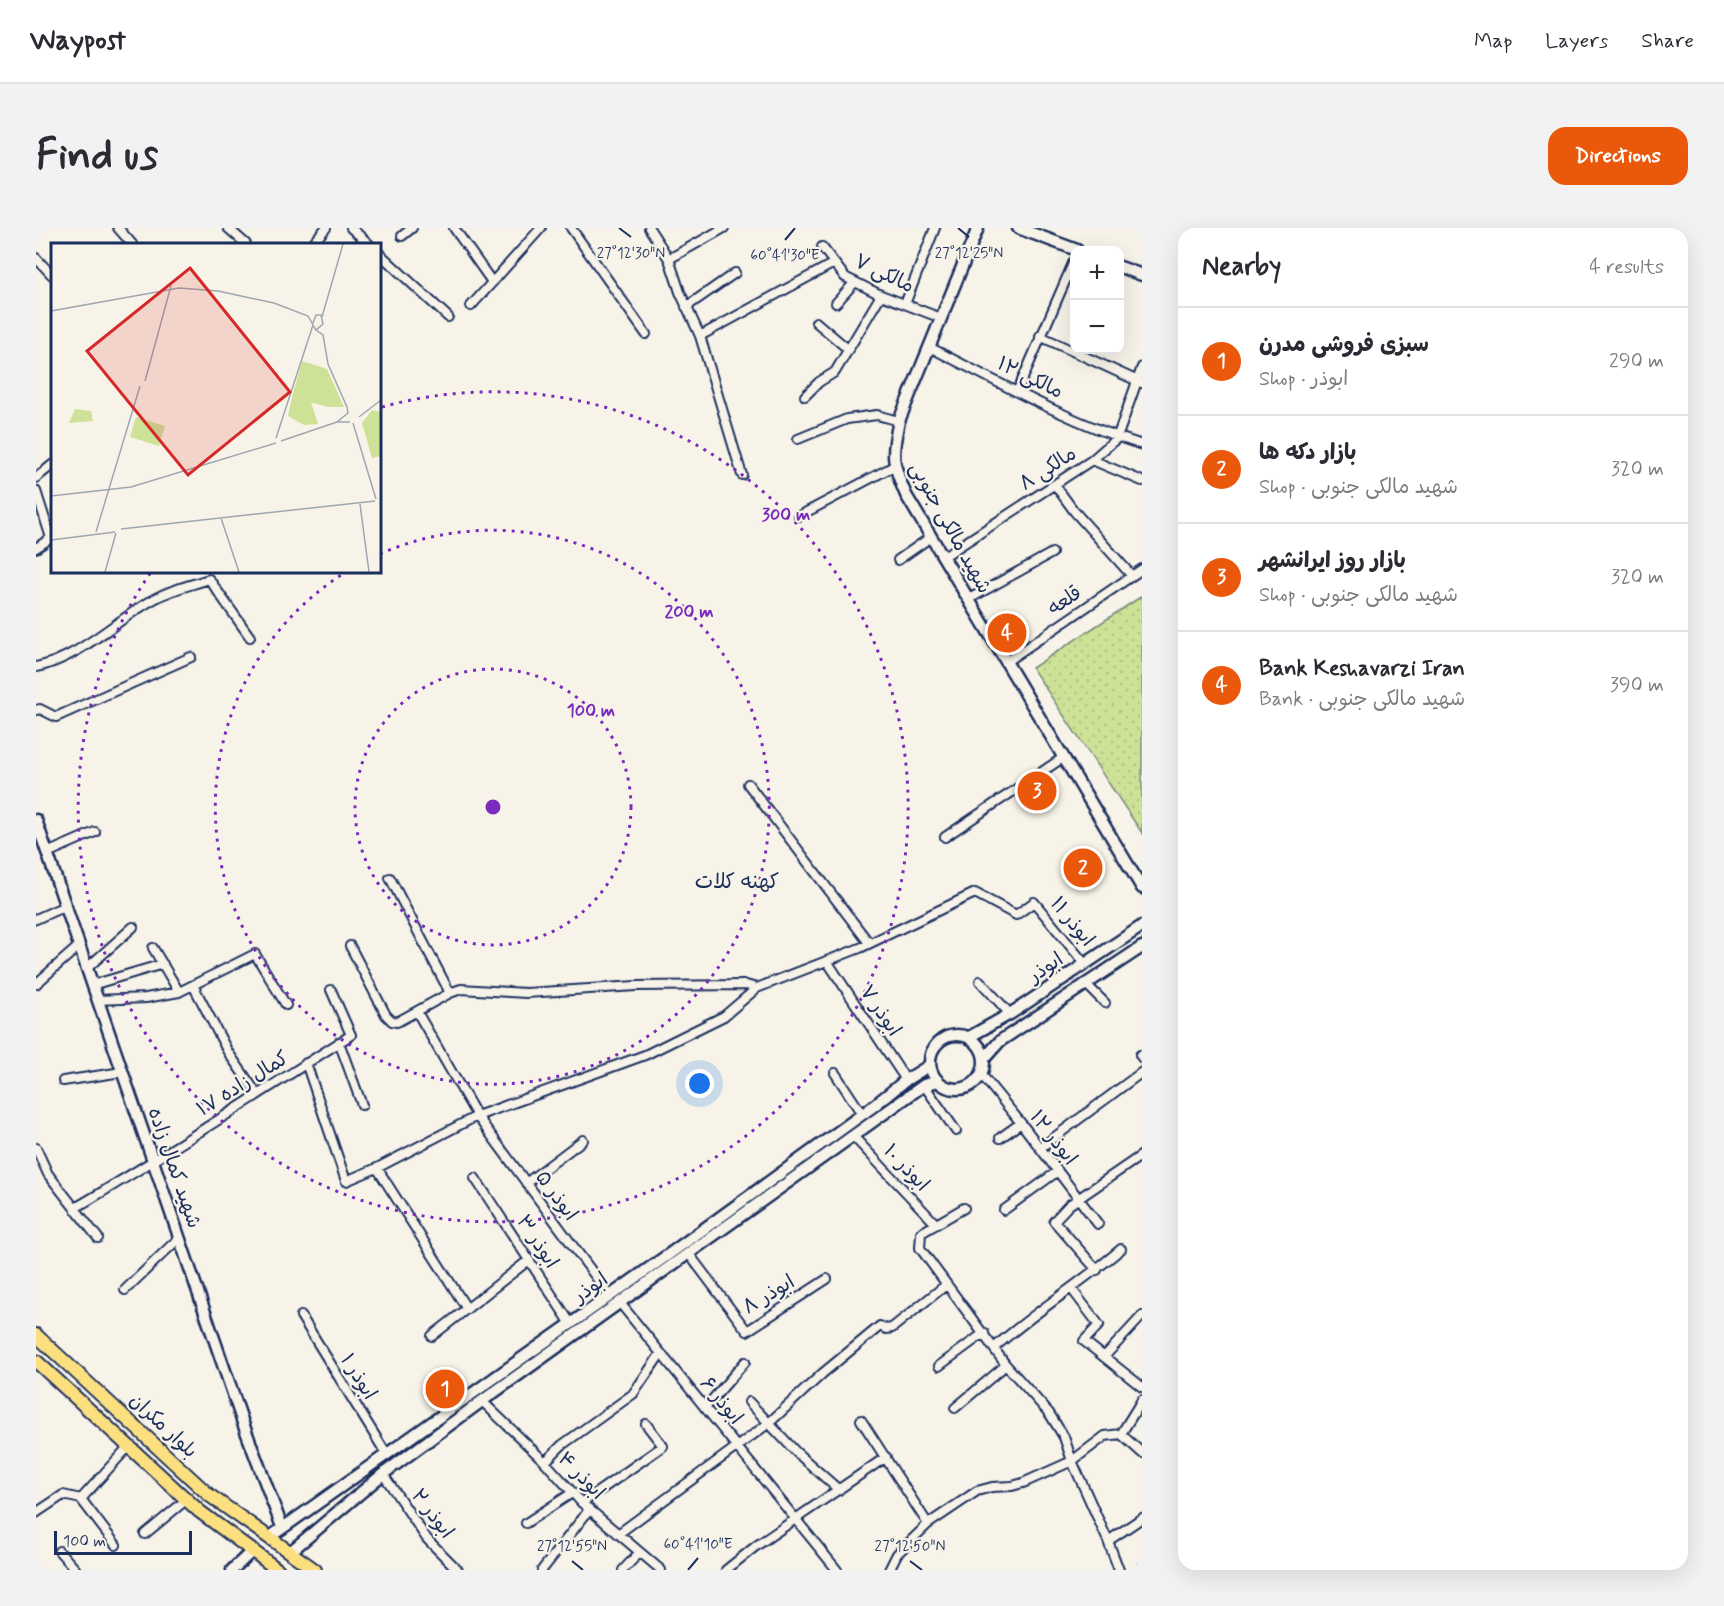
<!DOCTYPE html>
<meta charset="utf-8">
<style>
:root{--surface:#fff;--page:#f2f2f3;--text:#2b2b33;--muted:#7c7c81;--line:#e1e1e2;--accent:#ea580c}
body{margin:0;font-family:Mynerve,"Playpen Sans Arabic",sans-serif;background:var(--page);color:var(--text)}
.controls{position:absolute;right:18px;top:18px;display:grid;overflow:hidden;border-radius:12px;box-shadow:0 6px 24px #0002}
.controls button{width:54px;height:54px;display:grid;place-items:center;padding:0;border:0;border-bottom:2px solid var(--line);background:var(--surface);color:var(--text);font:30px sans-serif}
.scale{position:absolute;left:18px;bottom:15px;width:138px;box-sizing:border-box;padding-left:6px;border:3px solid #1b2f5e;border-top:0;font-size:16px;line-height:21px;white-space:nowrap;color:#1b2f5e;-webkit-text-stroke:4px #f7f3e8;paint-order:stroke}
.you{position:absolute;left:664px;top:856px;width:21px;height:21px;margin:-15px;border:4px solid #fff;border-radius:50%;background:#1a73e8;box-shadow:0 0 0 9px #1a73e833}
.badge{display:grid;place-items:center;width:39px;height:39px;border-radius:50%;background:var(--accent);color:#fff;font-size:20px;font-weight:700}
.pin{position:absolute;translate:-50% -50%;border:3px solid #fff;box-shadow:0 2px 6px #0006}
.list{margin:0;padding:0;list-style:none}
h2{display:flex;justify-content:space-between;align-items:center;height:78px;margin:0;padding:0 24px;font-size:26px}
h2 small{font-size:20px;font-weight:400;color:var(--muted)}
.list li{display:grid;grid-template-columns:39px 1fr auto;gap:18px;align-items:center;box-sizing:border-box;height:108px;padding:0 24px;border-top:2px solid var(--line)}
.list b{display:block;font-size:22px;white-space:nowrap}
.list p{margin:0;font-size:20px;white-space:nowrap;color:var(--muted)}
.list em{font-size:20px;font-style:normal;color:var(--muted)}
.map{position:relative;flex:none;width:1106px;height:1342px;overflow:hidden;border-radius:18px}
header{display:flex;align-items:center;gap:36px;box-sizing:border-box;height:84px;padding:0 30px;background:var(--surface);border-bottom:2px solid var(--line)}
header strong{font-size:28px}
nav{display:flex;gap:33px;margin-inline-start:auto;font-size:21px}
.intro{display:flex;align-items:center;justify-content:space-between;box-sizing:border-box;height:144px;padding:0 36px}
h1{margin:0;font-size:42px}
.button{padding:15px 27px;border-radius:18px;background:var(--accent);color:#fff;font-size:21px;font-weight:700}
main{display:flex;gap:36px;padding:0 36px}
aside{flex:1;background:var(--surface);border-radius:18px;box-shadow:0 6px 24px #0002}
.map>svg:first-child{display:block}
.park{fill:url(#park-dots);stroke:#74887a;stroke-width:1.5}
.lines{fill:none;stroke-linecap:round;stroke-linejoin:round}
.street-casing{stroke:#1b2f5e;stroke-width:12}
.secondary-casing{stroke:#1b2f5e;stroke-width:15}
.primary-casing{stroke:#1b2f5e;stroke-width:16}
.street{stroke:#f7f3e8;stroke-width:8}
.secondary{stroke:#f7f3e8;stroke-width:10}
.primary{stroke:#fce080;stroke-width:12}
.ticks{fill:none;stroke:#1b2f5e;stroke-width:2}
.ring{fill:none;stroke:#7b2cbf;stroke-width:3;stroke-dasharray:3 6}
.labels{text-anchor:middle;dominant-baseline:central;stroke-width:4.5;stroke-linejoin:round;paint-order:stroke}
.street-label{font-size:20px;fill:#1b2f5e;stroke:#f7f3e8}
.neighbourhood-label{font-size:21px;fill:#1b2f5e;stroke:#f7f3e8}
.inset-road{fill:none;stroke:#9fa5b1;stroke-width:1.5}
.view{fill:#d62828;fill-opacity:0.15;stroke:#d62828;stroke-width:3}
.inset-edge{fill:none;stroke:#1b2f5e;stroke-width:3}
.ticks-label{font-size:15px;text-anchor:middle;fill:#1b2f5e;stroke:#f7f3e8;stroke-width:4.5;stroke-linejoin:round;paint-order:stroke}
.centre{fill:#7b2cbf;stroke:#f7f3e8;stroke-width:3}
.ring-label{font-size:18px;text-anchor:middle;font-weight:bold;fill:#7b2cbf;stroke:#f7f3e8;stroke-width:4.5;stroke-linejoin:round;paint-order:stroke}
</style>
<header>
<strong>Waypost</strong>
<nav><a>Map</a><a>Layers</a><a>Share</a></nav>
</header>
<div class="intro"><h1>Find us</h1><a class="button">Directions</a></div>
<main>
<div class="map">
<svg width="1106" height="1342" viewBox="0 0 1106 1342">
<defs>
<pattern id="park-dots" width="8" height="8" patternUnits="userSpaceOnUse" patternTransform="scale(1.5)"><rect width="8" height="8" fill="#cde297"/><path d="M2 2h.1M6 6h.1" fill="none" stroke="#afc285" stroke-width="1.8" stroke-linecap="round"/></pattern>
</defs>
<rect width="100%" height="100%" fill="#f7f3e8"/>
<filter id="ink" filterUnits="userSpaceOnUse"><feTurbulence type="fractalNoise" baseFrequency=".0167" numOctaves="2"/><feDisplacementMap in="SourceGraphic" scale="12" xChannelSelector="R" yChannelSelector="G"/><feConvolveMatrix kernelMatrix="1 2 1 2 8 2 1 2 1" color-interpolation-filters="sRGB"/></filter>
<g filter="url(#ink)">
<path class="park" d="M 1106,368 L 1106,605 L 996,440 Z"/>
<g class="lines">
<g class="street-casing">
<path id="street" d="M 82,0 L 96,16
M 192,0 L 210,16
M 315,0 L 333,16
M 418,0 L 456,54
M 535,0 L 610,106
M 613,0 L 633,31 L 644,64 L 664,108 L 798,35
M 366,8 L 376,0
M 276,16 L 290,0
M 786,19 L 809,49 L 845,67 L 905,90
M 344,26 L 412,89
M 0,30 L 16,47
M 633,31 L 688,0
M 800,75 L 819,54
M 869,76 L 899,0
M 435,78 L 505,0
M 650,79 L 699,45
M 780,94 L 813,122
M 664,108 L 706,247
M 1004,108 L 1106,155
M 893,119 C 962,154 1033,194 1106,217
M 981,164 L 1038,33
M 769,168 L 783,154 L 799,144 L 845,67
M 762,211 L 811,191 L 841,187 L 863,193
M 1056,232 L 1106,253
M 0,250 L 16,237
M 1019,257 L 1038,283 L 1096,348
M 0,263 L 15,310 L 0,320
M 763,288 L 858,238
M 907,329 L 1056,232 L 1081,210 L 1106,139
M 862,332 L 895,309
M 933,371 L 1016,325
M 971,433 L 1106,341
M 0,439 C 43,431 82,390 120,370 C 136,361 156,357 173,351 L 214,409
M 0,482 L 4,481 L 20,489 L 155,429
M 712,556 L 833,715
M 909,609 L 1028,529
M 11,625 L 59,604
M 354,650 L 414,765
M 0,691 L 29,678
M 314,718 L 350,787 L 356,793 L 361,794 L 414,765 L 425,761 L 490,765 L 600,758 L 710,757 L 721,760
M 117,720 L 143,764
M 791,733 L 870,852
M 50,741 L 97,699
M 944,753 L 974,786
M 1049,755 L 1069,775
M 0,756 L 43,718
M 56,757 L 127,736
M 157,757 L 192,824 L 221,866
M 61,772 L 110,770 L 143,764 L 219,726 L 250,777
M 381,784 L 441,888 L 574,1068
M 303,814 L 326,877
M 1104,827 L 1106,830
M 270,835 L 310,953 L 341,940 L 441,888 L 609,827 L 688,788 L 721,760 L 824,720 L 939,665 L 980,687 L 998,674 L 1049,736
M 799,845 L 826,886
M 945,846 L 985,895 L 1062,996
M 27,853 L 86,844
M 888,857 L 920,903
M 817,908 L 899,995
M 964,910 L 985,895
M 0,920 L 12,946 L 62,1010
M 1004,920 L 1106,844
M 341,940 L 431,1081
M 439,950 L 535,1096
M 490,955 L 547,912
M 39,980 C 133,925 224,865 315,807 L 295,762
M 928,980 L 885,1005 L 884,1020 L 970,1137 L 1013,1185 L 1028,1209 L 1036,1233 L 1072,1313 L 1083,1342
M 968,982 L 1022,943
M 653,1026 L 711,1103 L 791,1051
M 1061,1042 L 1018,993 L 1033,977 L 1106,927
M 1035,1060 L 1063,1097 L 1048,1113 L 1106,1159
M 89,1062 L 143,1010
M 584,1075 L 801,1342
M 265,1088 L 351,1227
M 396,1108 L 493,1032
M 958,1120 C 998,1084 1044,1056 1085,1021
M 1068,1129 L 1106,1088
M 903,1138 L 948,1105
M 446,1173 L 509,1234 L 546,1275 L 625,1342
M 713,1174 L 760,1224 L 803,1262
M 669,1180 L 709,1134
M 919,1180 L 970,1137
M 825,1192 L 892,1296
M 1085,1206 L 1106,1172
M 509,1234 L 526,1217 L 597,1166 L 625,1125
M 347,1246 L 391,1311 L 422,1342
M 45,1271 L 93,1218
M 546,1275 L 627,1218 L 610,1196
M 0,1285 L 27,1267 L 45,1271 L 80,1317
M 490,1295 L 536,1265
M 109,1306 L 150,1272
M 582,1306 L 733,1195 L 787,1145 L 844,1098 L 850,1101 L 856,1100 L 910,1057
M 1072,1313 L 1106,1290
M 23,1323 L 40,1342
M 506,1342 L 553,1282
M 587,1342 L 603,1325
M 690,1342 L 720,1318 L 850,1229
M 853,1342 L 861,1326 L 892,1296 L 941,1263 L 956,1259 L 976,1258 L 987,1255 L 1036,1233 L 1069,1208 L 1085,1206 L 1106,1225
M 1104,1342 L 1106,1340"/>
</g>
<g class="secondary-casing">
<path id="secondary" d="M 942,0 L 863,193 C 855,227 856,235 870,267 L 1106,660
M 982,0 L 1041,22
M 1084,39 L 1106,47
M 0,592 L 208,1198 L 246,1299
M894 834a27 27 0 1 1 54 0a27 27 0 1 1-54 0Z
M 933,809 L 974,786 L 1106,698
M 948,831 L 964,813 L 1106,719
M 234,1309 L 636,1024 L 835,880 L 870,852 L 894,837
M 254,1324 L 347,1246 L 446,1173 L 888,857 L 902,853
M 196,1342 L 216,1323"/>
</g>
<g class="primary-casing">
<path id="primary" d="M 0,1107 L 173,1267 L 279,1342
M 0,1133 L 163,1283 L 242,1342"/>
</g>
<use href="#street" class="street"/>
<use href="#secondary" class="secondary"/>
<use href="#primary" class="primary"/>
</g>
</g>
<path class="ticks" d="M 583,0 L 595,9M 922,0 L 933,9M 749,12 L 759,0M 536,1333 L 547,1342M 874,1333 L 886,1342M 652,1342 L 662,1330"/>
<g class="ring">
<circle cx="457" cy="579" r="138"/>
<path d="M344 326A277 277 0 1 1 310 344"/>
<path d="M346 179A415 415 0 1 1 115 344"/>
</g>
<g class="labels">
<g class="street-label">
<text transform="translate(848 46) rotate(26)">مالکی ۷</text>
<text transform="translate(994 150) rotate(26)">مالکی ۱۲</text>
<text transform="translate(1012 241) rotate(-33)">مالکی ۸</text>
<text transform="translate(914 300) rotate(61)">شهید مالکی جنوبی</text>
<text transform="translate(1029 373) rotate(-34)">قلعه</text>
<text transform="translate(1036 694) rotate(51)">ابوذر ۱۱</text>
<text transform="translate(1010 740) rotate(-34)">ابوذر</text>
<text transform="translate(844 783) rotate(56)">ابوذر ۷</text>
<text transform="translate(207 856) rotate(-32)">کمال زاده ۱۷</text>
<text transform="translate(1017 910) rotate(52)">ابوذر ۱۲</text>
<text transform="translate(138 940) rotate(71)">شهید کمال زاده</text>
<text transform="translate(870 940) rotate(47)">ابوذر ۱۰</text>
<text transform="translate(520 968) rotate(54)">ابوذر ۵</text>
<text transform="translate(501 1014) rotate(57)">ابوذر ۳</text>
<text transform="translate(555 1060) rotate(-35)">ابوذر</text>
<text transform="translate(733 1067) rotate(-31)">ابوذر ۸</text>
<text transform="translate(322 1149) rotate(58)">ابوذر ۱</text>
<text transform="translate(685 1173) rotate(51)">ابوذر ۶</text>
<text transform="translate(127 1198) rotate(43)">بلوار مکران</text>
<text transform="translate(545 1248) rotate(46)">ابوذر ۴</text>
<text transform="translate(396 1286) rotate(53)">ابوذر ۲</text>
</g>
<g class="neighbourhood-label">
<text x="701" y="654">کهنه کلات</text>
</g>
</g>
<g transform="translate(15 15)">
<rect width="330" height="330" fill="#f7f3e8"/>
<path d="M 251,118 L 276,126 L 293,164 L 277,164 L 241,154 Z" fill="#cde297"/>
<path d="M 241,154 L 260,159 L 267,181 L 253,182 L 237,173 ZM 24,166 L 40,168 L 42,178 L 18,180 ZM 321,167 L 330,169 L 330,213 L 321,215 L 311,180 ZM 85,174 L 114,183 L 108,203 L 79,194 Z" fill="#cde297"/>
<path class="inset-road" d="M 0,68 L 128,45 L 167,48 L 223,60 L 257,73 L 265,87 L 272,81 L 270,72 L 265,72 L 262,80M 271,74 L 292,1M 265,87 L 272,92 L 277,121 L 296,164 L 297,170 L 286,179 L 299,179M 94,138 L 120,43M 308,174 L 330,157M 302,180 L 325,256M 225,195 L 262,82M 230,198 L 286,179M 0,253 L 80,244 L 225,200M 309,261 L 318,329M 170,275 L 188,329M 70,286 L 324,258M 45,289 L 89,143M 0,297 L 64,289M 54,329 L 65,290"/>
<path class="view" d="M 139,25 L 239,149 L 137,232 L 36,108 Z"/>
<rect width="330" height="330" class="inset-edge"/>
</g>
<g class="ticks-label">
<text x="595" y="30">27°12'30"N</text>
<text x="933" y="30">27°12'25"N</text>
<text x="749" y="32">60°41'30"E</text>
<text x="662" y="1321">60°41'10"E</text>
<text x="536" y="1323">27°12'55"N</text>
<text x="874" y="1323">27°12'50"N</text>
</g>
<circle cx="457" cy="579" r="9" class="centre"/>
<g class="ring-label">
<text x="750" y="292">300 m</text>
<text x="653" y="389">200 m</text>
<text x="555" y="488">100 m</text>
</g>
</svg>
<div class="controls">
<button>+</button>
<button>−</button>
</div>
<div class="scale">100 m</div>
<div class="you"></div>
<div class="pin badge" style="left:409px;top:1161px">1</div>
<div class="pin badge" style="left:1047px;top:640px">2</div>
<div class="pin badge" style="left:1001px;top:563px">3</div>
<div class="pin badge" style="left:971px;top:405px">4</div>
</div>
<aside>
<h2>Nearby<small>4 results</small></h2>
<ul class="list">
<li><span class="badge">1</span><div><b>سبزی فروشی مدرن</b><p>Shop · ابوذر</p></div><em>290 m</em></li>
<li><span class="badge">2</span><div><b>بازار دکه ها</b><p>Shop · شهید مالکی جنوبی</p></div><em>320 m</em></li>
<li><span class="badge">3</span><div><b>بازار روز ایرانشهر</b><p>Shop · شهید مالکی جنوبی</p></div><em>320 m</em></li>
<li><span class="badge">4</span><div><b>Bank Keshavarzi Iran</b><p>Bank · شهید مالکی جنوبی</p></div><em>390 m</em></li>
</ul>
</aside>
</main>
